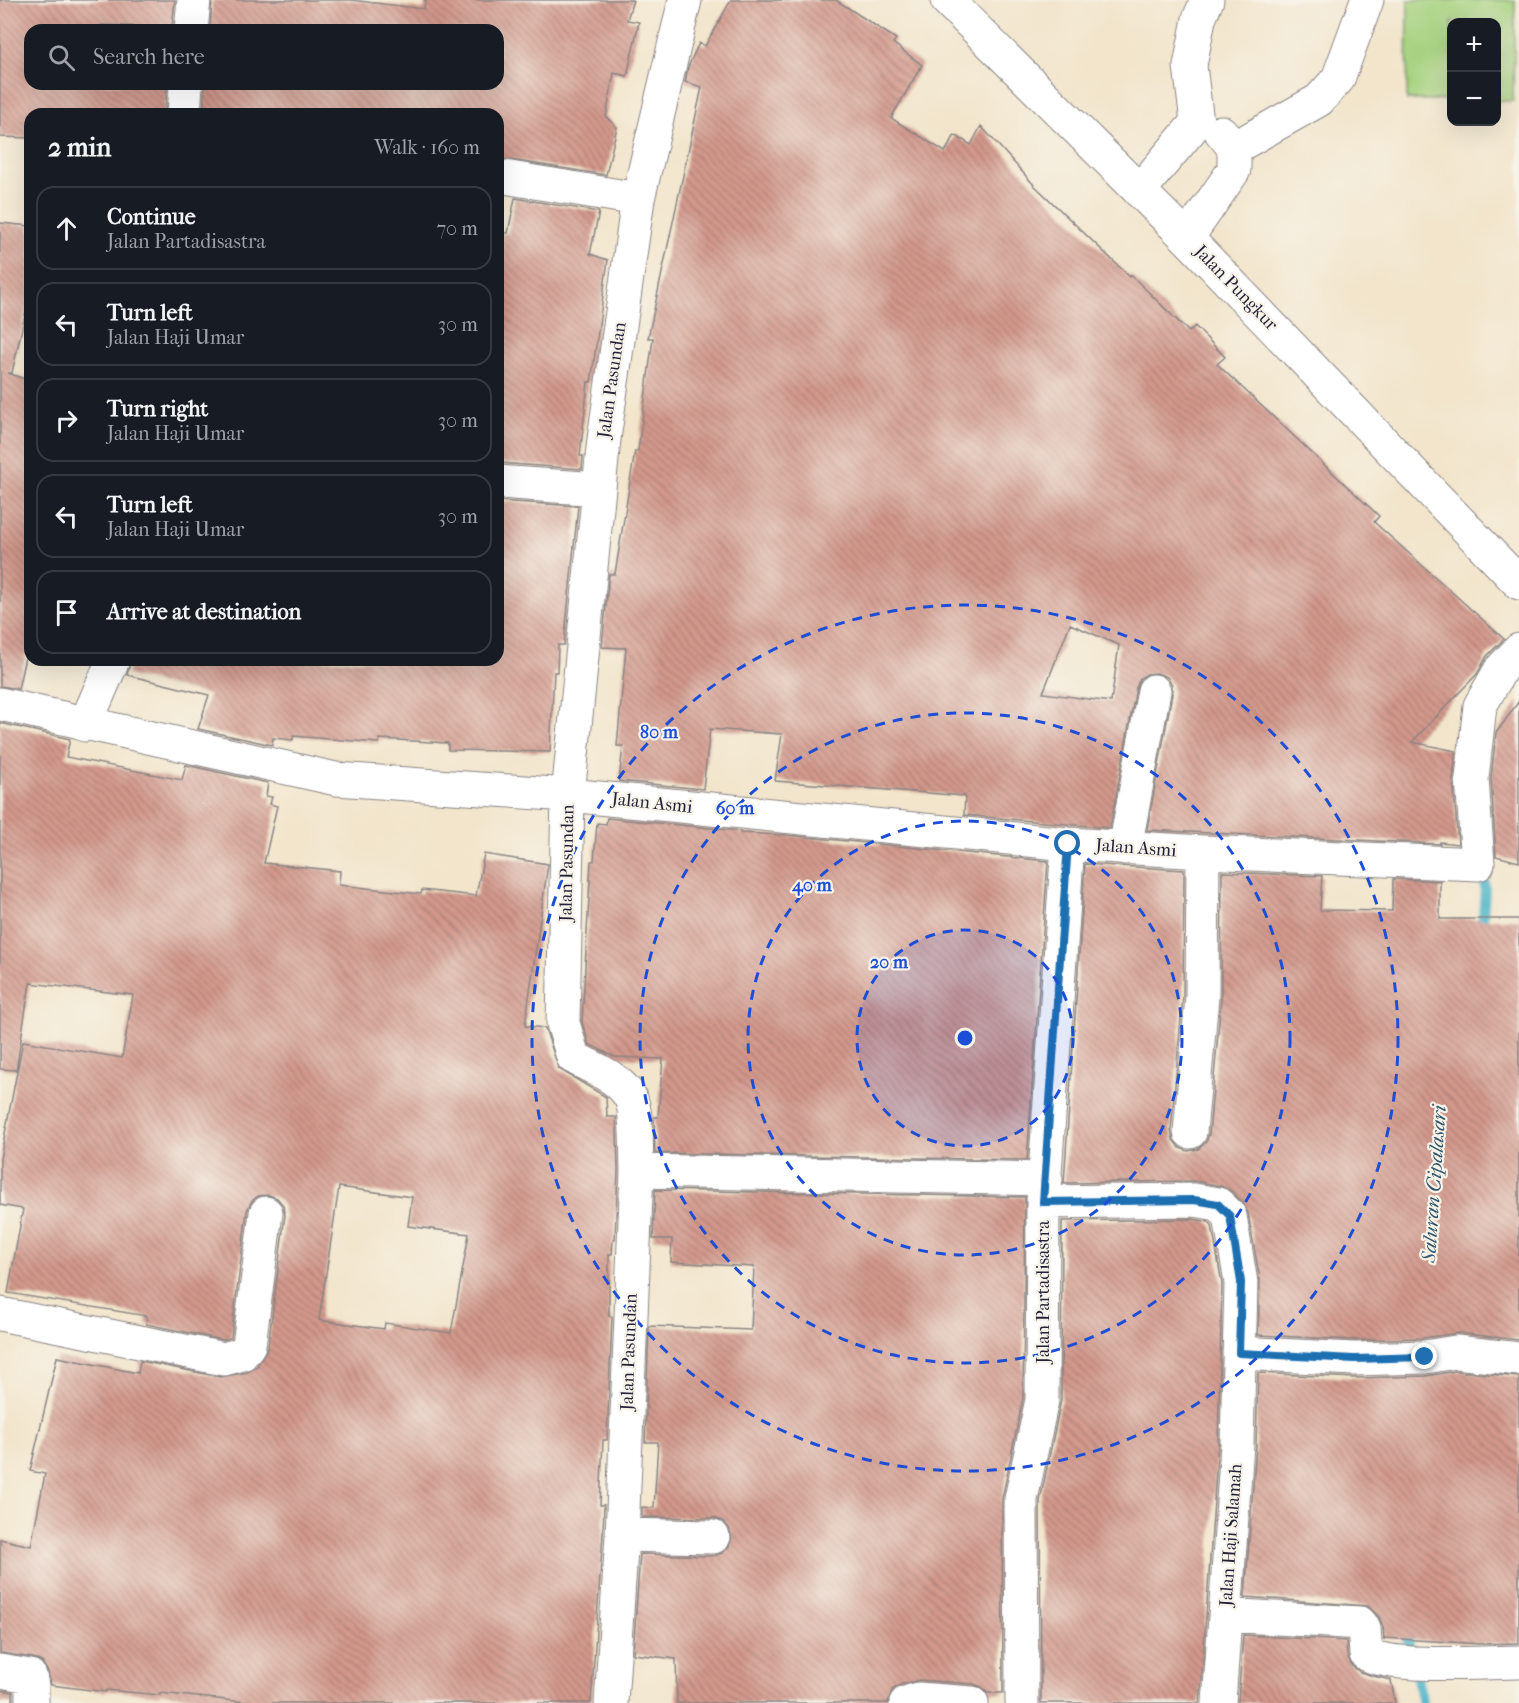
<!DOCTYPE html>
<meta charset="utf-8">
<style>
:root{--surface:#171b24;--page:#20242c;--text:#f1f3f6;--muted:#9ea1a6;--line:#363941}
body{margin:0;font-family:"IM FELL French Canon",serif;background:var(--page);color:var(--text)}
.controls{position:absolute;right:18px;top:18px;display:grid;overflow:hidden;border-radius:12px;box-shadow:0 6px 24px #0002}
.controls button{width:54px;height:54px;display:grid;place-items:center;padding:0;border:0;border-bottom:2px solid var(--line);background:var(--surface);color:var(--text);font:30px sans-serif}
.stop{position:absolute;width:18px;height:18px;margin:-14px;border:4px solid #1f6fb2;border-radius:50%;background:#fff}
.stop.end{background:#1f6fb2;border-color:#fff;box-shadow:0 2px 6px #0008}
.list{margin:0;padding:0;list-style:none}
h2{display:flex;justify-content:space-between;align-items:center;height:78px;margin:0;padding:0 24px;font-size:26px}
h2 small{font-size:20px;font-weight:400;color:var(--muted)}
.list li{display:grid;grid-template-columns:39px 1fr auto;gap:18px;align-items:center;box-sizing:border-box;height:84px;margin:0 12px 12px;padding:0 12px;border:2px solid var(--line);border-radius:18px}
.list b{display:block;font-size:22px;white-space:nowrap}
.list p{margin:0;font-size:20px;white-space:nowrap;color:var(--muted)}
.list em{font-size:20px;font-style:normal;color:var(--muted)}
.icon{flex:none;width:33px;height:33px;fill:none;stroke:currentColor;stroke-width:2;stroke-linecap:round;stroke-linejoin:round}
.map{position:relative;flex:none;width:1519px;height:1703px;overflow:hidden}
.search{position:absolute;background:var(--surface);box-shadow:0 6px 24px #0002;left:24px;top:24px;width:480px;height:66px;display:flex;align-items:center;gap:15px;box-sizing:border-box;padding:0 21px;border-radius:18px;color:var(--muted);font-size:22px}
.panel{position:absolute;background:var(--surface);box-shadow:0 6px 24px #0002;left:24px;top:108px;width:480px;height:558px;border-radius:18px}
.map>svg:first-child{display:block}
.green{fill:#a5d17e;stroke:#647a5c;stroke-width:1.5}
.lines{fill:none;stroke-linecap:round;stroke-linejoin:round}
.stream{stroke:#49b3c8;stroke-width:10}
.building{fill:url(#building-back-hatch);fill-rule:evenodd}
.minor-casing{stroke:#8a8484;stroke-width:35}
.major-casing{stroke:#8a8484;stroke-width:35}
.minor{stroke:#fff;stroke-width:33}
.major{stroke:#fff;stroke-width:33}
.route{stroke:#1f6fb2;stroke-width:8}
.ring{fill:none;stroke:#1d4ed8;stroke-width:3;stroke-dasharray:10 8}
.labels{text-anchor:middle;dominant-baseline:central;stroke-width:4.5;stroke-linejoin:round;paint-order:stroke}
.street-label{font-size:18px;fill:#22223b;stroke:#f7f3e8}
.water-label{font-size:20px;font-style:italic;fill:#30556c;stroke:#f7f3e8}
.centre{fill:#1d4ed8;stroke:#f7f3e8;stroke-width:3}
.ring-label{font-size:18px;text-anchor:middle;font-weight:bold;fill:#1d4ed8;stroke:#f7f3e8;stroke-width:4.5;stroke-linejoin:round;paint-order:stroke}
</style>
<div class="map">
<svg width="1519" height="1703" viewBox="0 0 1519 1703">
<defs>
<pattern id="building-back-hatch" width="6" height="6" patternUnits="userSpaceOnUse" patternTransform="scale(1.5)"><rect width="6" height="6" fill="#d3998c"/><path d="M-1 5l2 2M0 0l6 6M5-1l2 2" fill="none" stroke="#ab7c74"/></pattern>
</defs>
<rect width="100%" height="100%" fill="#f7f3e8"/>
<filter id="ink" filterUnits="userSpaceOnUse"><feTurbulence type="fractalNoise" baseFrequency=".0167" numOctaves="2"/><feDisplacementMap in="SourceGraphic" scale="12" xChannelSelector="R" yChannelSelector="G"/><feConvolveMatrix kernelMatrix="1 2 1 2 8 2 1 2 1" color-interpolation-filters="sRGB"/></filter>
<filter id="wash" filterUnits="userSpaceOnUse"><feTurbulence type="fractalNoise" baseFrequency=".008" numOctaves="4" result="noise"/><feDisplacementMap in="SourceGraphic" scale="24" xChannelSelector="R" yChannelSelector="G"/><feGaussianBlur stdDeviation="1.35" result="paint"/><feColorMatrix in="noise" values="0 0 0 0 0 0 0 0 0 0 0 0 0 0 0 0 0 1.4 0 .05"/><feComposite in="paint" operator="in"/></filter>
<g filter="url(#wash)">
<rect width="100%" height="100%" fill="#f2e5cc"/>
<path class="green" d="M 1408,0 L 1515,0 L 1513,101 L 1497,101 L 1496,22 L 1452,22 L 1451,100 L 1407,100 Z"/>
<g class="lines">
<path class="stream" d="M 1482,932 L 1485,889 L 1483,867
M 1404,1625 L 1423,1703"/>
</g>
<g id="blocks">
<path class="building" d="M 0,0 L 175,0 L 172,28 L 102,25 L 102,30 L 30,30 L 30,84 L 167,84 L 165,114 L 30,114 L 30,138 L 0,137 Z
M 212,0 L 351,0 L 424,9 L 425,0 L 633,0 L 627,20 L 639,22 L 627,76 L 614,73 L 606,117 L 617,127 L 606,175 L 498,158 L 498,114 L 203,114 L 205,84 L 498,84 L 498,30 L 210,30 Z
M 731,0 L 836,0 L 896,39 L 893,43 L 922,65 L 891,118 L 945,152 L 955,135 L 971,145 L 981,126 L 1034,185 L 1130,277 L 1131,275 L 1189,332 L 1195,326 L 1225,357 L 1217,364 L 1379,516 L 1374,522 L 1504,639 L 1487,656 L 1477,674 L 1412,742 L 1456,751 L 1453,779 L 1458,844 L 1440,842 L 1440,844 L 1147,830 L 1172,694 L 1172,685 L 1167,677 L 1157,673 L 1147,674 L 1140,678 L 1136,688 L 1110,828 L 964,815 L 965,796 L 775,781 L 782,734 L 710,729 L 703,789 L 619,781 L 623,746 L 617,746 L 626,648 L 602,647 L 609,574 L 615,574 L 635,451 L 638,451 L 653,338 L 648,338 L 702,87 L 685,82 L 688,67 L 699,43 L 705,46 ZM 1070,624 L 1119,645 L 1111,702 L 1043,693 Z
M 515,198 L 599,212 L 590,254 L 608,260 L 591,382 L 588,382 L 580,456 L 583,456 L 582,469 L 498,463 L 498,248 L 500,233 L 508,233 Z
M 0,223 L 30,226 L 30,310 L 26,310 L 12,373 L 8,373 L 30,381 L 30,654 L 26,653 L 18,689 L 0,686 Z
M 498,501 L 578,506 L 564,645 L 558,645 L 557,672 L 554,672 L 550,752 L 448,750 L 448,743 L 379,739 L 379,743 L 293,736 L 293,740 L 273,738 L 272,745 L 198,729 L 209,695 L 127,675 L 131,660 L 498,660 Z
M 1519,701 L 1519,862 L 1496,856 L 1491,778 L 1496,733 Z
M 0,723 L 70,739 L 66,757 L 182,780 L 186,765 L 268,783 L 266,796 L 272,797 L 270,804 L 277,806 L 264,863 L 340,871 L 339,885 L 421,894 L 422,890 L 476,896 L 484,854 L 548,864 L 525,1026 L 545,1028 L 559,1069 L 606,1097 L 607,1117 L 616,1117 L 617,1134 L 618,1171 L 615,1239 L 613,1239 L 612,1254 L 609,1254 L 609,1316 L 612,1317 L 607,1440 L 603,1440 L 600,1505 L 604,1505 L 603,1534 L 591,1703 L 255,1703 L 160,1693 L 160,1695 L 106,1690 L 106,1692 L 51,1685 L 48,1672 L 42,1662 L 33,1658 L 0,1653 L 0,1539 L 31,1546 L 45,1474 L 30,1471 L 57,1357 L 138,1373 L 140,1361 L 220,1377 L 248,1372 L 257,1366 L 268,1347 L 285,1215 L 283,1205 L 277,1198 L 269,1195 L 258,1196 L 251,1202 L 247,1211 L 231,1338 L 223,1340 L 146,1324 L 147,1316 L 8,1293 L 23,1209 L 0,1205 L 0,1159 L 23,1041 L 122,1058 L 133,995 L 30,983 L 16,1070 L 0,1069 ZM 339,1187 L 412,1197 L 408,1226 L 469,1234 L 451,1333 L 385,1323 L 384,1329 L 319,1320 Z
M 607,818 L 740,831 L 740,833 L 786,835 L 1048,861 L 1027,1160 L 655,1153 L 654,1117 L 658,1117 L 663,1059 L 614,1057 L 589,1044 L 582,1022 L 591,861 L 594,861 L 597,823 L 606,824 Z
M 1085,864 L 1184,870 L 1183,996 L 1171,1130 L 1173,1140 L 1180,1148 L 1188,1151 L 1198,1149 L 1206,1142 L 1209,1134 L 1221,999 L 1222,872 L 1322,876 L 1320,910 L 1392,911 L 1393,879 L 1440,881 L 1440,919 L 1519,919 L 1519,1340 L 1458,1333 L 1423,1338 L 1354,1340 L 1258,1335 L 1260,1280 L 1248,1213 L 1243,1203 L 1231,1191 L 1221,1186 L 1194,1181 L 1064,1183 Z
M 655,1190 L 1025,1197 L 1023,1398 L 1002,1499 L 1003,1693 L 987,1693 L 982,1687 L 973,1684 L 919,1680 L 900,1685 L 892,1690 L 888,1703 L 677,1703 L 676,1659 L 633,1654 L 640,1554 L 713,1556 L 722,1553 L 729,1546 L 732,1538 L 729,1528 L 722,1521 L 714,1518 L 642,1517 L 642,1507 L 654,1508 L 658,1442 L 645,1442 L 649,1326 L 751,1330 L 754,1267 L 671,1262 L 672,1239 L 653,1239 Z
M 1193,1219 L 1209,1222 L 1212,1225 L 1222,1284 L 1218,1443 L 1200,1703 L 1041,1703 L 1040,1501 L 1061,1400 L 1062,1221 Z
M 1456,1371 L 1519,1377 L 1519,1643 L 1482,1644 L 1384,1638 L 1384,1640 L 1383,1627 L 1379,1617 L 1368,1606 L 1245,1597 L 1256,1445 L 1258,1373 L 1355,1378 L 1426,1376 Z
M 1243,1635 L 1346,1641 L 1347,1655 L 1352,1666 L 1360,1672 L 1373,1676 L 1391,1680 L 1395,1703 L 1238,1703 Z
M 0,1690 L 13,1692 L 13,1703 L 0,1703 Z"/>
</g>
</g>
<g filter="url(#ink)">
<use href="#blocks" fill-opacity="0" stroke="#8a8484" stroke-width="1.5"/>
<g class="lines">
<g class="minor-casing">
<path id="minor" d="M 191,30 L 194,0
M 184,114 L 186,84
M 1234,148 L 1319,100 L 1338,79 L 1367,0
M 498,176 L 638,199
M 1139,191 L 1197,122 L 1190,66 L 1199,19 L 1207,0
M 1187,238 L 1234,170 L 1234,148 L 1221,132
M 498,482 L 599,489
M 0,704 L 336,779 L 568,795 L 1068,844 L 1203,852 L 1478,864 L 1472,778 L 1480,706 L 1501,669 L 1519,650
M 85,725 L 113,660
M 1125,848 L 1154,691
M 1190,1132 L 1202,997 L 1203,852
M 637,1171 L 1046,1179
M 1043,1202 L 1194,1200 L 1218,1204 L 1230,1216 L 1241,1283 L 1237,1444 L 1219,1703
M 0,1314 L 224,1359 L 242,1354 L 249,1345 L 266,1213
M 1239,1353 L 1354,1359 L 1425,1357 L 1456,1352 L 1519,1359
M 622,1535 L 713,1537
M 1225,1615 L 1360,1623 L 1364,1628 L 1366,1654 C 1394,1669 1484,1662 1519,1662
M 0,1671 L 30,1676 L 32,1686 L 32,1703
M 611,1703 L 622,1535 L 637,1171 C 636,1154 638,1111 630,1097 C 619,1077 592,1068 573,1057 L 563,1023 L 568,795 L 604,439 L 638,199 L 685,0
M 906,1703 L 918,1699 L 972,1703
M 1022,1703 L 1021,1499 L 1042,1400 L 1043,1202 L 1068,844"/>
</g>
<g class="major-casing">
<path id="major" d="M 947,0 L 1187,238 L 1519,583"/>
</g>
<use href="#minor" class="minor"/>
<use href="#major" class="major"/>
</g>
</g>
<g class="lines" filter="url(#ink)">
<path class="route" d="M 1068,844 L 1043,1202 L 1194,1200 L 1218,1204 L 1230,1216 L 1241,1282 L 1239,1353 L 1354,1359 L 1425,1357"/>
</g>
<circle cx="965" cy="1038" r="108" fill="#1d4ed8" fill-opacity=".12"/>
<g class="ring">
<circle cx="965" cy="1038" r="108"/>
<circle cx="965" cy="1038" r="217"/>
<circle cx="965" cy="1038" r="325"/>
<circle cx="965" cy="1038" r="433"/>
</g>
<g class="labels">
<g class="street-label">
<text transform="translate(1236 288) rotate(46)">Jalan Pungkur</text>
<text transform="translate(612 380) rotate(-82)">Jalan Pasundan</text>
<text transform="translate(652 803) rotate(6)">Jalan Asmi</text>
<text transform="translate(1136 848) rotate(4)">Jalan Asmi</text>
<text transform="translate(567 863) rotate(-89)">Jalan Pasundan</text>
<text transform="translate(1043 1292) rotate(-90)">Jalan Partadisastra</text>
<text transform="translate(629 1352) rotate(-88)">Jalan Pasundan</text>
<text transform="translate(1231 1535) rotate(-86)">Jalan Haji Salamah</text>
</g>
<g class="water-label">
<text transform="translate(1434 1184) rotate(-86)">Saluran Cipalasari</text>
</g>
</g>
<circle cx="965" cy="1038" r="9" class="centre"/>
<g class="ring-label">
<text x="659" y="738">80 m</text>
<text x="735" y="814">60 m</text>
<text x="812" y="891">40 m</text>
<text x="889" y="968">20 m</text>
</g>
</svg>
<div class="controls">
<button>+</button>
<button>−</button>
</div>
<div class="stop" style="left:1068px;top:844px"></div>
<div class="stop end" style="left:1425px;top:1357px"></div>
<div class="search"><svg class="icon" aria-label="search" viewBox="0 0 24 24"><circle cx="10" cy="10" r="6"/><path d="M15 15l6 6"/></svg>Search here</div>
<section class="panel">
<h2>2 min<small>Walk · 160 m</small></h2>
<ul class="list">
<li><svg class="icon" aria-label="ahead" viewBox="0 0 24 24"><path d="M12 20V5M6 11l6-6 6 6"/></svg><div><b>Continue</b><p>Jalan Partadisastra</p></div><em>70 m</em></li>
<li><svg class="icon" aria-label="left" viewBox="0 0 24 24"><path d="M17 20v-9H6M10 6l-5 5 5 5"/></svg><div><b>Turn left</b><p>Jalan Haji Umar</p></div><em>30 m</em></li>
<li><svg class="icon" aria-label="right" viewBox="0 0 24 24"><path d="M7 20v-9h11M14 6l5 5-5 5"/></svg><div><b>Turn right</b><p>Jalan Haji Umar</p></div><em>30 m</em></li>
<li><svg class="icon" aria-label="left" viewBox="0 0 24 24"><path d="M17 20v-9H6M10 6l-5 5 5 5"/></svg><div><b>Turn left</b><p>Jalan Haji Umar</p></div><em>30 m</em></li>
<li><svg class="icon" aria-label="arrive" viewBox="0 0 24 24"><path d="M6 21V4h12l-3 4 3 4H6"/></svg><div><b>Arrive at destination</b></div></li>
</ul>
</section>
</div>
